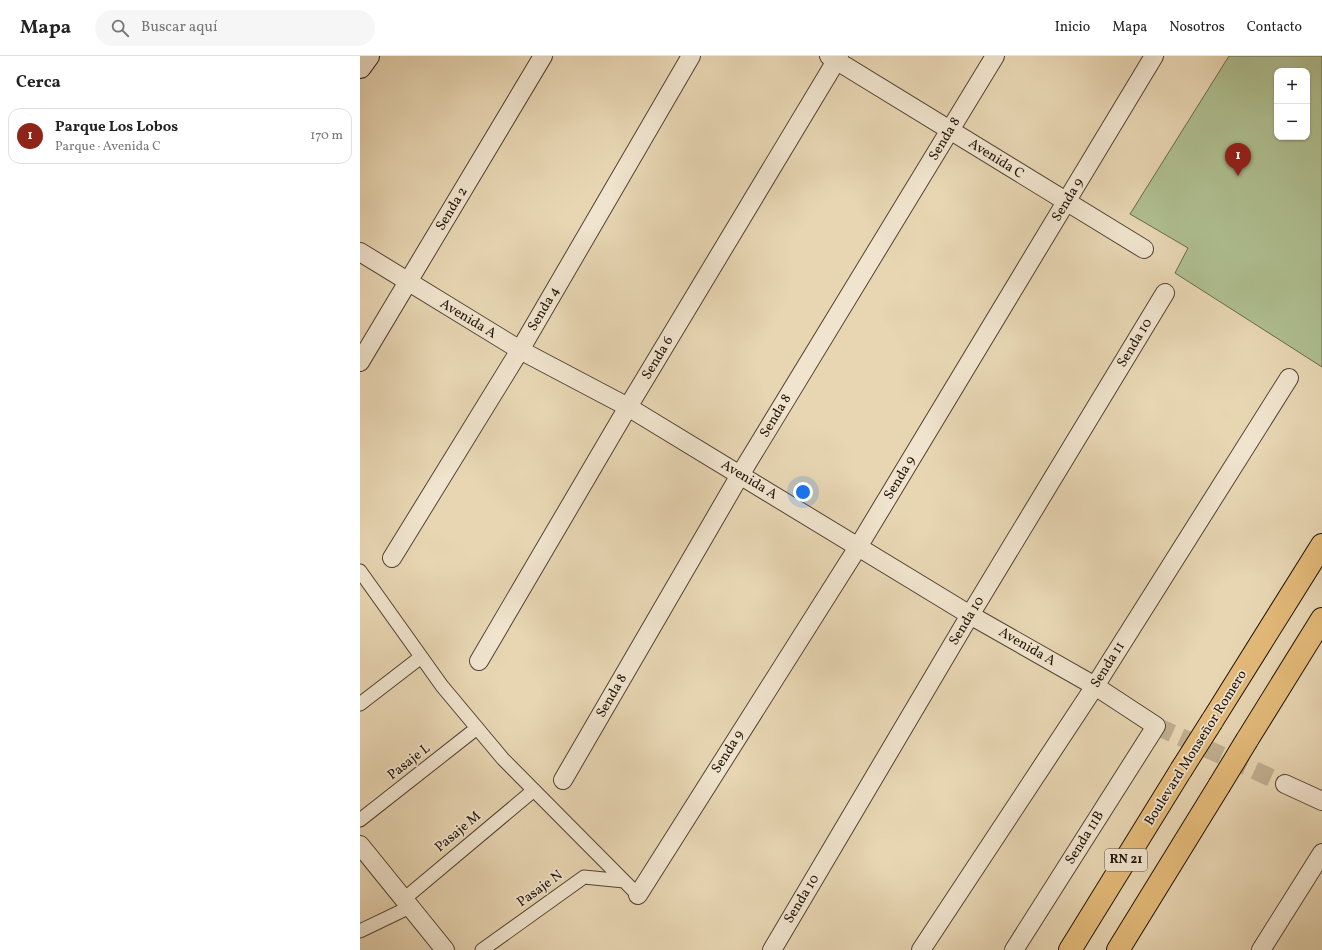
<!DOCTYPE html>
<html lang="es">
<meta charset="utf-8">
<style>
:root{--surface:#fff;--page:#f6f6f6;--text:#222;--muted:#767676;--line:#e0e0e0;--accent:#8f2418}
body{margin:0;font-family:Vollkorn,serif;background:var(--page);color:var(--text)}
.controls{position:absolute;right:12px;top:12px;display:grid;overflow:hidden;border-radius:8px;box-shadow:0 1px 3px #0004}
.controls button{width:36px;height:36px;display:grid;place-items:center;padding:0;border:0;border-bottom:1px solid var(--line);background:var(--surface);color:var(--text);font:20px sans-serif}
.you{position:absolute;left:443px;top:436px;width:14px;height:14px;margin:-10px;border:3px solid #fff;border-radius:50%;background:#1a73e8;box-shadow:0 0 0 6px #1a73e833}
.badge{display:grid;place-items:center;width:26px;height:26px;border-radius:50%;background:var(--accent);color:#fff;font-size:13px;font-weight:700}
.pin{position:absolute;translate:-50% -33px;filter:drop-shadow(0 1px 2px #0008)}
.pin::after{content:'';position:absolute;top:21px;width:14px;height:12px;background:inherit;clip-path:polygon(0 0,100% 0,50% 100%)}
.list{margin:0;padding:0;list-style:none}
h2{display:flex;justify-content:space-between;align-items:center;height:52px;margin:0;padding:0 16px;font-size:17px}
h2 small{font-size:13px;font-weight:400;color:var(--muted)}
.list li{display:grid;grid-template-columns:26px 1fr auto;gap:12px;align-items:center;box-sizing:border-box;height:56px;margin:0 8px 8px;padding:0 8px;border:1px solid var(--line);border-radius:12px}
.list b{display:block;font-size:15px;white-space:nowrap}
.list p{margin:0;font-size:13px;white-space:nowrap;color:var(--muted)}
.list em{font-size:13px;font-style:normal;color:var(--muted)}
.icon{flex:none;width:22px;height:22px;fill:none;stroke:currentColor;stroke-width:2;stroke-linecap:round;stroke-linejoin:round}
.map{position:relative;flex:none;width:962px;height:894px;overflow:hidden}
header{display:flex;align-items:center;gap:24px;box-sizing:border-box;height:56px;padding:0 20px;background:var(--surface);border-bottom:1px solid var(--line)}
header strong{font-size:19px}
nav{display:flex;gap:22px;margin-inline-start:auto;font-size:14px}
.search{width:280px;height:36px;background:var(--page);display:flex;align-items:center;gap:10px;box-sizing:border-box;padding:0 14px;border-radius:22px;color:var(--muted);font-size:15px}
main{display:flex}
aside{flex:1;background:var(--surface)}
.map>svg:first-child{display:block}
.green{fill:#afbf91;stroke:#686a4c;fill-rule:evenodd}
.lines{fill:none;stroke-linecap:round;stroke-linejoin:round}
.minor-tunnel{stroke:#c0af91;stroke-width:18;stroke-dasharray:18 9;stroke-linecap:butt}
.pedestrian-casing{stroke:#534433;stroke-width:15}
.minor-casing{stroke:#534433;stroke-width:20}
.secondary-casing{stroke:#211408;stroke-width:24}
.trunk-casing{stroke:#211408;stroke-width:24}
.pedestrian{stroke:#f0e4ce;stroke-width:13}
.minor{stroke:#f0e4ce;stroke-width:18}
.secondary{stroke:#f0e4ce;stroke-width:22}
.trunk{stroke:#e4bb7a;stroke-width:22}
.trunk-bridge-casing{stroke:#211408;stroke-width:24;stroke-linecap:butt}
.trunk-bridge{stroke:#e4bb7a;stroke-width:22}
.labels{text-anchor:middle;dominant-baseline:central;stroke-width:3.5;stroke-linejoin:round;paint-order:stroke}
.shield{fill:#f0e4ce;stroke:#5f5243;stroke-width:1}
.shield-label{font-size:13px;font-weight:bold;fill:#211408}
.street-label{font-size:14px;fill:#211408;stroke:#f0e4ce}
</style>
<header>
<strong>Mapa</strong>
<div class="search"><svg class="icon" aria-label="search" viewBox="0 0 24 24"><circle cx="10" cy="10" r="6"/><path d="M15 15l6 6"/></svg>Buscar aquí</div>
<nav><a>Inicio</a><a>Mapa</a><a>Nosotros</a><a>Contacto</a></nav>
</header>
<main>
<aside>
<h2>Cerca<small></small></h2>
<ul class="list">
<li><span class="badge">1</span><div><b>Parque Los Lobos</b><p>Parque · Avenida C</p></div><em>170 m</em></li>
</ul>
</aside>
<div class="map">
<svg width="962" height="894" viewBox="0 0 962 894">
<rect width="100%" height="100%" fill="#e8d6b3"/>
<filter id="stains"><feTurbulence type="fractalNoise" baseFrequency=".005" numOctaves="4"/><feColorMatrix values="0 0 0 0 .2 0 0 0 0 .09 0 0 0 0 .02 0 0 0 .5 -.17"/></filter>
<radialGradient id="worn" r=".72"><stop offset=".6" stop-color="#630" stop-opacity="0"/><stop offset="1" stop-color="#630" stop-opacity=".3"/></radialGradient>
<path class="green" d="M 869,0 L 962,0 L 962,311 L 815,217 L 828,192 L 770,158 ZM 917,15 L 947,15 L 947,81 L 917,81 Z"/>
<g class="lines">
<path class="minor-tunnel" d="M 796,670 L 925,728"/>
<g class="pedestrian-casing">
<path id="pedestrian" d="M 0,515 L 82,630 L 143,703 L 278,839
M 0,648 L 61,601
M 0,764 L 117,672
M 44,843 L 174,734
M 0,875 L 50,851
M 122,894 L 224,821 L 264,825"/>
</g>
<g class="minor-casing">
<path id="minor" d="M 469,0 L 784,193
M 0,196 L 160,294 L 268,351 L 610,559 L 735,630 L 796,670 L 654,894
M 0,306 L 183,0
M 32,502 L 160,294 L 331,0
M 119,605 L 268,351 L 479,0
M 203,724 L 380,419 L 635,0
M 925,728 L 962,745
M 0,789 L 85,894
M 278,839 L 498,491 L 794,0
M 412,894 L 610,559 L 805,237
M 561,894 L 735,630 L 929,322
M 901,894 L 962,797"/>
</g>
<g class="secondary-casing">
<path id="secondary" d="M 0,11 L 8,0"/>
</g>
<g class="trunk-casing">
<path id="trunk" d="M 852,665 L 962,489
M 887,684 L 962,563
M 710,894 L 821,714
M 758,894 L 859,730"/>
</g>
<use href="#pedestrian" class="pedestrian"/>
<use href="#minor" class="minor"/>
<use href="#secondary" class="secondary"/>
<use href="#trunk" class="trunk"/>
<g class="trunk-bridge-casing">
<path id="trunk-bridge" d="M 821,714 L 852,665
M 859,730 L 887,684"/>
</g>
<use href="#trunk-bridge" class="trunk-bridge"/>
</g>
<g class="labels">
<rect class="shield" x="745" y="793" width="42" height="22" rx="3"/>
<g class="shield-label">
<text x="766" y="804">RN 21</text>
</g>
<g class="street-label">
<text transform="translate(585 83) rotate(-59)">Senda 8</text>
<text transform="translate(636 103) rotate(32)">Avenida C</text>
<text transform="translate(708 144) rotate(-59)">Senda 9</text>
<text transform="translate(92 153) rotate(-59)">Senda 2</text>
<text transform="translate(184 253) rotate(-60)">Senda 4</text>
<text transform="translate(108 263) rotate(31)">Avenida A</text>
<text transform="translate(775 287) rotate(-59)">Senda 10</text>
<text transform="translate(298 302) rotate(-59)">Senda 6</text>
<text transform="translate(416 360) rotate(-59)">Senda 8</text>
<text transform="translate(540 422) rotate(-59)">Senda 9</text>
<text transform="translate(389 424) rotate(31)">Avenida A</text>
<text transform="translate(607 565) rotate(-59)">Senda 10</text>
<text transform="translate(667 591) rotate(30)">Avenida A</text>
<text transform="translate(748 609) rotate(-58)">Senda 11</text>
<text transform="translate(252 640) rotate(-60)">Senda 8</text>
<text transform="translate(836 692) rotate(-58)">Boulevard Monseñor Romero</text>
<text transform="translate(368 696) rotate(-58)">Senda 9</text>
<text transform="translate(49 706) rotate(-38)">Pasaje L</text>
<text transform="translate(98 776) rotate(-40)">Pasaje M</text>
<text transform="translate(725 782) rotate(-58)">Senda 11B</text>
<text transform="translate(180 833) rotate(-36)">Pasaje N</text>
<text transform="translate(442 843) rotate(-59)">Senda 10</text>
</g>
</g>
<rect width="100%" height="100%" filter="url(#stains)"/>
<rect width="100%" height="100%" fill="url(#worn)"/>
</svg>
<div class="controls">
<button>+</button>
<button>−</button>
</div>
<div class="you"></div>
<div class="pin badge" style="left:878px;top:120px">1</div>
</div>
</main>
